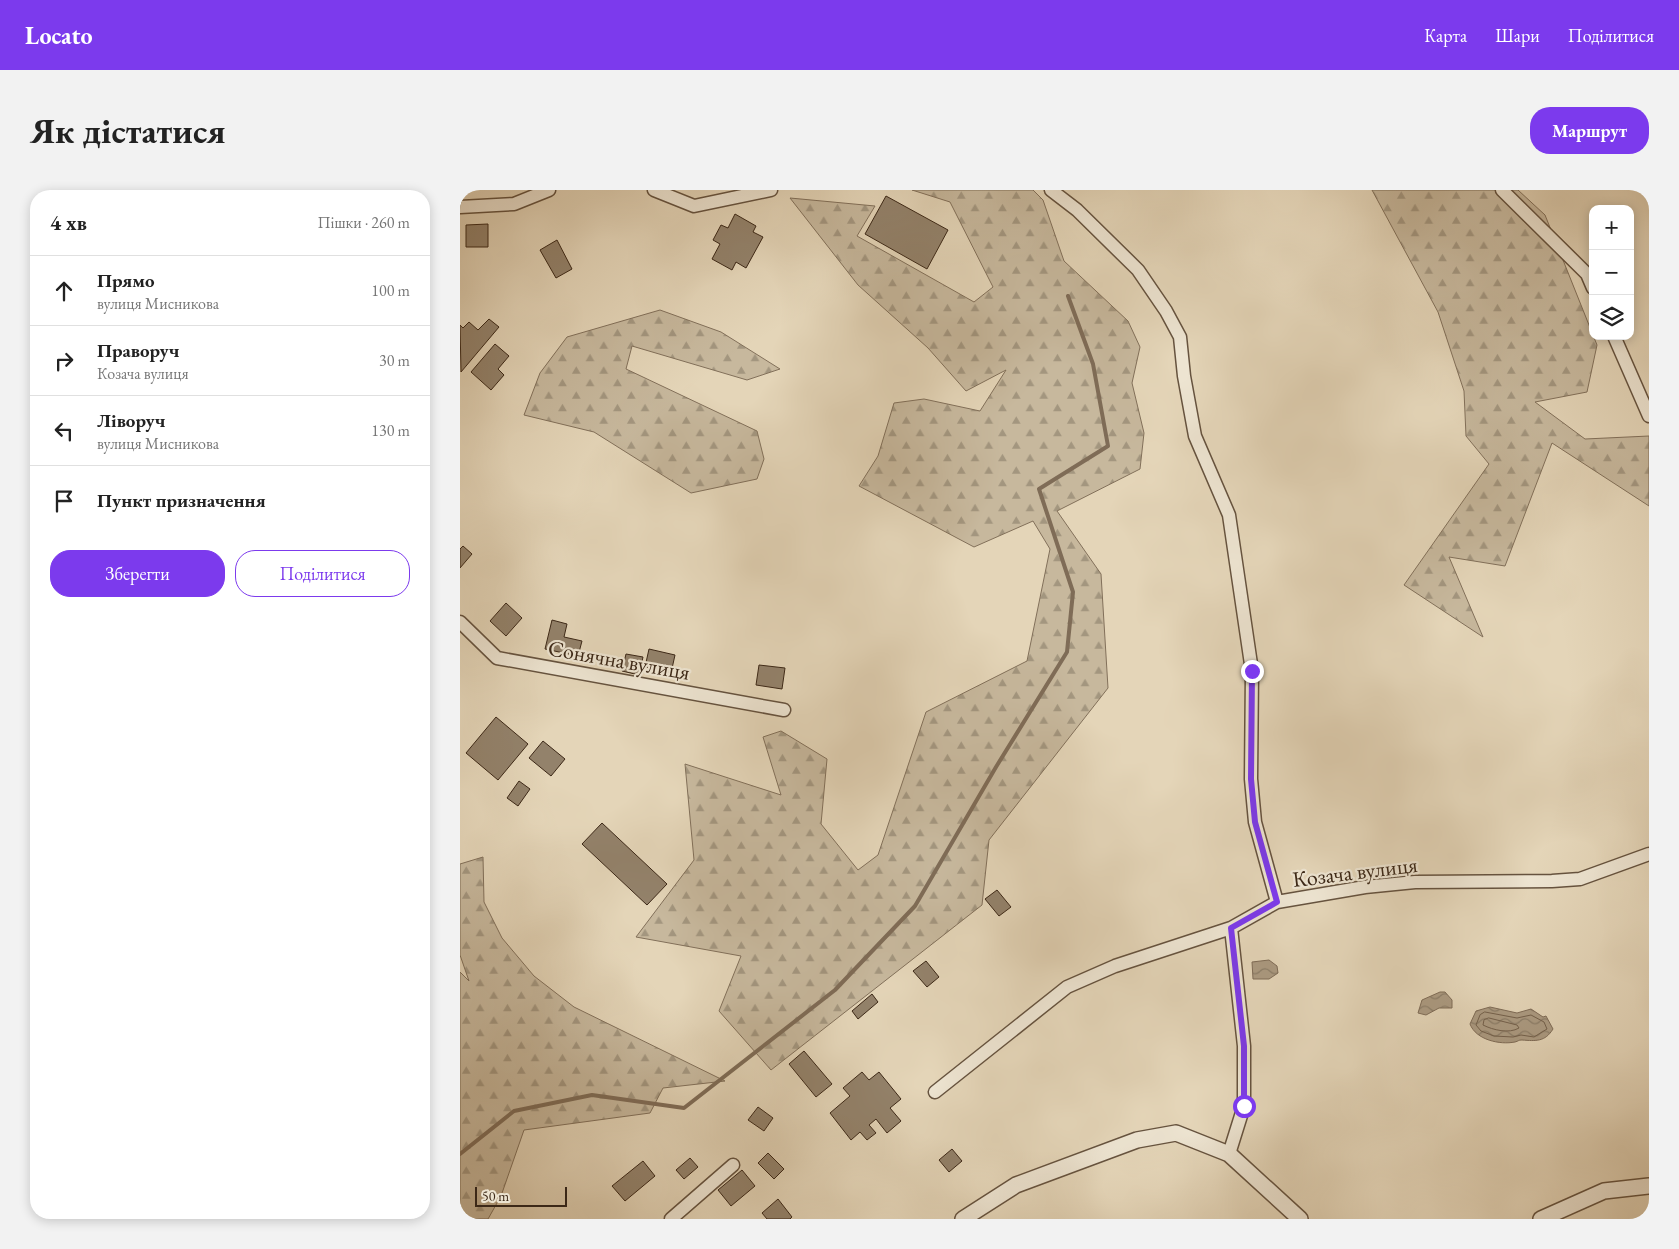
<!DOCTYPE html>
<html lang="uk">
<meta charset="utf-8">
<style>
:root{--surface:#fff;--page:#f2f2f2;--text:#222;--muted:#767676;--line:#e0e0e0;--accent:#7c3aed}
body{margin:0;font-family:"EB Garamond",serif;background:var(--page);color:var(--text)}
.controls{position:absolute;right:15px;top:15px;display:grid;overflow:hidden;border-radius:10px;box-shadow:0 2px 12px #0003}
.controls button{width:45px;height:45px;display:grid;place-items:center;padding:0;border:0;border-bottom:1px solid var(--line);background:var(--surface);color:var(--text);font:25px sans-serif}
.scale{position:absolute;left:15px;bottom:12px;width:92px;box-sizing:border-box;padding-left:5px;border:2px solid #3c2817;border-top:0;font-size:14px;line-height:18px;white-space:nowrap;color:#3c2817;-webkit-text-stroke:4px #ede4d1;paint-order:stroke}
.stop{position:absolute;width:15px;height:15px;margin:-11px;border:4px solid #7c3aed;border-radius:50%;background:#fff}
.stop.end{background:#7c3aed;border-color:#fff;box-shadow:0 1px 5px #0008}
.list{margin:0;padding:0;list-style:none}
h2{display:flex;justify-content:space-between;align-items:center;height:65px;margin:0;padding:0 20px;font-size:21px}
h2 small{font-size:16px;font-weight:400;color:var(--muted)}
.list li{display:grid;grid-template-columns:32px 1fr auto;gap:15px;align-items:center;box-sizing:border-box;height:70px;padding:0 20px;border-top:1px solid var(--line)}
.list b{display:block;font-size:19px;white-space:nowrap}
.list p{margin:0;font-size:16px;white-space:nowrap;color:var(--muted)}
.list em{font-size:16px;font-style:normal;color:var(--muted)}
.actions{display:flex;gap:10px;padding:15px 20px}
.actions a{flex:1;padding:11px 0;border:1px solid var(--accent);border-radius:20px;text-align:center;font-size:18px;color:var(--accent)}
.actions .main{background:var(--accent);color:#fff}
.icon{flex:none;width:28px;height:28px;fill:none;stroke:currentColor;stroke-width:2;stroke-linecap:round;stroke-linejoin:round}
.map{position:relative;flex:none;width:1189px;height:1029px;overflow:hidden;border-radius:20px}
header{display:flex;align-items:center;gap:30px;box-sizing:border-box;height:70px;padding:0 25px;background:var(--accent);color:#fff}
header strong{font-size:24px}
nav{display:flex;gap:28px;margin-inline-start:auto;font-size:18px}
.intro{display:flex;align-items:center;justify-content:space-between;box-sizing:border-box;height:120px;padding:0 30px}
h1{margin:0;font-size:35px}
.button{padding:12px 22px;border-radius:20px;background:var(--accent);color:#fff;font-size:18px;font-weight:700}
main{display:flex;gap:30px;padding:0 30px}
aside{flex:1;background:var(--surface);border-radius:20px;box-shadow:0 2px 12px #0003}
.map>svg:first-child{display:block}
.forest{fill:url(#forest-firs);stroke:#82705a}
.water{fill:url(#water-waves);stroke:#7f6c57}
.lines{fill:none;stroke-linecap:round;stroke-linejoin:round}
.shore{stroke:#74614c;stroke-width:1}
.stream{stroke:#7f6c57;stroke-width:4}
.building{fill:#93826b;stroke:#3c2817}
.minor-casing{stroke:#66533f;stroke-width:15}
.tertiary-casing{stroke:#66533f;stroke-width:18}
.minor{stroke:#ede4d1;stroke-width:12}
.tertiary{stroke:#ede4d1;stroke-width:15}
.route{stroke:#7c3aed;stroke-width:6}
.labels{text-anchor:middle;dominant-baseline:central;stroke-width:4.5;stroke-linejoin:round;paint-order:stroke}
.street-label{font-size:22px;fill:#3c2817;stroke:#ede4d1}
</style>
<header>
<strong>Locato</strong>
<nav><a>Карта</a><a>Шари</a><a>Поділитися</a></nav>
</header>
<div class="intro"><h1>Як дістатися</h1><a class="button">Маршрут</a></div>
<main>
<aside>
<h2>4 хв<small>Пішки · 260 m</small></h2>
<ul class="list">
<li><svg class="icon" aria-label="ahead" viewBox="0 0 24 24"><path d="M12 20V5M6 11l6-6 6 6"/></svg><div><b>Прямо</b><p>вулиця Мисникова</p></div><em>100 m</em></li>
<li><svg class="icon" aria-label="right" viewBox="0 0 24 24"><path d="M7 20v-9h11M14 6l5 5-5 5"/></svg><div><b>Праворуч</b><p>Козача вулиця</p></div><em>30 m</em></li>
<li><svg class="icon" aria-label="left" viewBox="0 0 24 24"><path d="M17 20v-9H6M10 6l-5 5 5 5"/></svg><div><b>Ліворуч</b><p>вулиця Мисникова</p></div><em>130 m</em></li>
<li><svg class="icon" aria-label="arrive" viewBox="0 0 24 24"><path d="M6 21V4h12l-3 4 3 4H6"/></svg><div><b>Пункт призначення</b></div></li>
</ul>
<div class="actions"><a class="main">Зберегти</a><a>Поділитися</a></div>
</aside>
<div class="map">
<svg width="1189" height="1029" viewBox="0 0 1189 1029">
<defs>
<pattern id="forest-firs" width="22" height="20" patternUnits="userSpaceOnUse" patternTransform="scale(1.25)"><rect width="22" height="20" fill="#c7b89d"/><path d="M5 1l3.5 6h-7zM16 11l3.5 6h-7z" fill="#a3967f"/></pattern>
<pattern id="water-waves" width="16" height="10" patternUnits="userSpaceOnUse" patternTransform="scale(1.25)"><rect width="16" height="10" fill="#ab9a81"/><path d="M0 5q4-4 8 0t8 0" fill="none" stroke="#8c7e69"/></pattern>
</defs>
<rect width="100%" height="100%" fill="#e4d5b8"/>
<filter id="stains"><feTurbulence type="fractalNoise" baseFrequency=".004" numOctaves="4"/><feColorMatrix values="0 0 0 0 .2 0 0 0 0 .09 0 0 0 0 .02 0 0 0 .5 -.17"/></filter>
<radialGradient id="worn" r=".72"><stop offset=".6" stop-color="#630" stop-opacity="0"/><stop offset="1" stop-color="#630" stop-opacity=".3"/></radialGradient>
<path class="forest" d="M 452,0 L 573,0 L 583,10 L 604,71 L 668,131 L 680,157 L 672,193 L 684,243 L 680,279 L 597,321 L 641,384 L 648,498 L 529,650 L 522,715 L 311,880 L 259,821 L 281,766 L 176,747 L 234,670 L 225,574 L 321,605 L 303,547 L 321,541 L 367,569 L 361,634 L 398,680 L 418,665 L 466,522 L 567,471 L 590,359 L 573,331 L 514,357 L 399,296 L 418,266 L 434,213 L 464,209 L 520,221 L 546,180 L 506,201 L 468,158 L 398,95 L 330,8 L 415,16 L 397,46 L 514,112 L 533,97 L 490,12 Z
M 912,0 L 1058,0 L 1085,25 L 1137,155 L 1127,202 L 1075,212 L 1125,249 L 1189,246 L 1189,316 L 1092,253 L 1045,376 L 989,367 L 1023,447 L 944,395 L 1029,274 L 1006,246 L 1004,201 L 978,122 Z
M 200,120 L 261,142 L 320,179 L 287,190 L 172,156 L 166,179 L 297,241 L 304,269 L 297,289 L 231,303 L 134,242 L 64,225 L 80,183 L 107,147 Z
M 23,667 L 24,712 L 42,748 L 74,786 L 114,817 L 265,891 L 203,898 L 190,923 L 64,940 L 41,1006 L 28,1029 L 0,1029 L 0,782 L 9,791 L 0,765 L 0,674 Z"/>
<path class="water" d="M 809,770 L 817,776 L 818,783 L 809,789 L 793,789 L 792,772 Z
M 980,802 L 985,802 L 992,810 L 992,818 L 979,818 L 966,825 L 958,823 L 962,810 Z
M 1030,817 L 1057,823 L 1071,819 L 1083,827 L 1086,826 L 1093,839 C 1085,852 1076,851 1062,850 C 1058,850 1059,851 1055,852 C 1040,855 1016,850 1010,834 L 1016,821 Z"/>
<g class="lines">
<path class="shore" d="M 1025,822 L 1057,828 L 1071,825 L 1084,832 L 1087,839 L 1074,847 L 1061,845 L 1053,847 L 1034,846 L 1021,841 L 1016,835 L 1020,825 Z
M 1029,828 L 1057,835 L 1059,838 C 1049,844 1033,840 1023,835 L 1024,830 Z"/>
<path class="stream" d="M 0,964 L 54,921 L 132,905 L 224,918 L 375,800 L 455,716 L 536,577 L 607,462 L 613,402 L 579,299 L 648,256 L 633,174 L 608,106"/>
</g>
<path class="building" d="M 426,6 L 488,40 L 467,79 L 405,44 Z
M 275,24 L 296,36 L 293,42 L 303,47 L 286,78 L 276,72 L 272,80 L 252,69 L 260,54 L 253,50 L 261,35 L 268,38 Z
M 28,34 L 28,57 L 6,57 L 6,35 Z
M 97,50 L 112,79 L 96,88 L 80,60 Z
M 29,129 L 39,137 L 1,182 L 0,135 L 3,138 L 9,132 L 18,140 Z
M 35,154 L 49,166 L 38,179 L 44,185 L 31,200 L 11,182 Z
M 3,356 L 12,364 L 0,378 L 0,359 Z
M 46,413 L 62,428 L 46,446 L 30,431 Z
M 92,430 L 107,434 L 104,447 L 122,451 L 118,466 L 85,459 Z
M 189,459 L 215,465 L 211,483 L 185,477 Z
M 166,464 L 183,467 L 179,485 L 162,481 Z
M 299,475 L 325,478 L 322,499 L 296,495 Z
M 36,527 L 68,554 L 38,590 L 6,563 Z
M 83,551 L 105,569 L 91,586 L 69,568 Z
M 59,591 L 70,599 L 58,616 L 47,608 Z
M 142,633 L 207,694 L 187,715 L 122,654 Z
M 537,700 L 551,717 L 539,726 L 525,709 Z
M 466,771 L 479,787 L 467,797 L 453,781 Z
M 412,804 L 418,812 L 398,829 L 392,821 Z
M 344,861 L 372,894 L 356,907 L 329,874 Z
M 402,882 L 409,890 L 419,882 L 441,909 L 430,918 L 441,931 L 427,943 L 416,929 L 409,935 L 416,943 L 407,950 L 400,942 L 391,950 L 370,923 L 390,906 L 383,898 Z
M 298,917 L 313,928 L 304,941 L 288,930 Z
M 492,959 L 502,971 L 489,982 L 479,970 Z
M 308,963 L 324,979 L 314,989 L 298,973 Z
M 230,968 L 238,977 L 224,989 L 216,980 Z
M 183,971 L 195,986 L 165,1011 L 152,996 Z
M 282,980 L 295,996 L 271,1016 L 258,1000 Z
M 318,1009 L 332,1027 L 330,1029 L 307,1029 L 302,1023 Z"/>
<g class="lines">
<g class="minor-casing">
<path id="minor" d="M 194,0 L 234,16 L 311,0
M 591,0 L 617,20 L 678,80 L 706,121 L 720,147 L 724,186 L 735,246 L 769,325 L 792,481 L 791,589 L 795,632 L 817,712
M 1042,0 L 1127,84 L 1133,98
M 0,17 L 54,14 L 89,0
M 1154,146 L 1189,226
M 0,432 L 37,468 L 324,520
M 475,902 L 607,797 L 655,776 L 771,738 L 817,712 L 905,697 L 955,692 L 1092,691 L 1120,689 L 1189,664
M 769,964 L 784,916 L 784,856 L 771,738
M 211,1029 L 273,975"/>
</g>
<g class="tertiary-casing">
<path id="tertiary" d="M 503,1029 L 556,995 L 677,950 L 716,943 L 769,964 L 840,1029
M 1081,1029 L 1144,1001 L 1189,996"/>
</g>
<use href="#minor" class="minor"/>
<use href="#tertiary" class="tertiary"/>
</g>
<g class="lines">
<path class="route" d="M 784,916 L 784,856 L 771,738 L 817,712 L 795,632 L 791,589 L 792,481"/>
</g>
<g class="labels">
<g class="street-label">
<text transform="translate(159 470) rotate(10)">Сонячна вулиця</text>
<text transform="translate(895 682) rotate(-7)">Козача вулиця</text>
</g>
</g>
<rect width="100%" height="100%" filter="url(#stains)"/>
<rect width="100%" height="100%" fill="url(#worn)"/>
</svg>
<div class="controls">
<button>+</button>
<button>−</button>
<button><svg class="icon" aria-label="layers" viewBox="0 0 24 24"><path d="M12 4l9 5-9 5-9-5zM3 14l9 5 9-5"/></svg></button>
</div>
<div class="scale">50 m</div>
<div class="stop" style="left:784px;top:916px"></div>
<div class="stop end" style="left:792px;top:481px"></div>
</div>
</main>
